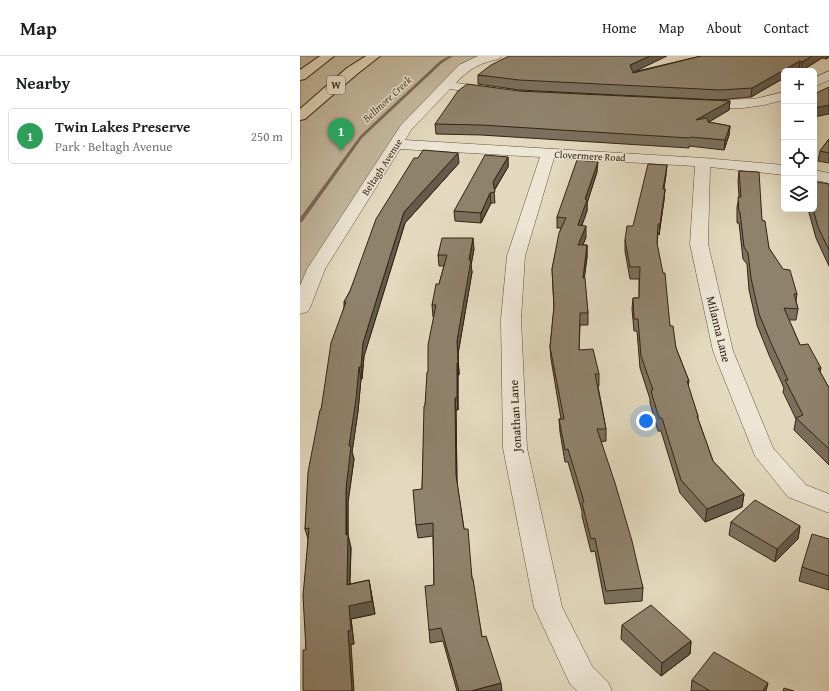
<!DOCTYPE html>
<meta charset="utf-8">
<style>
:root{--surface:#fff;--page:#f6f6f6;--text:#202124;--muted:#757577;--line:#e0e0e0;--accent:#0f766e}
body{margin:0;font-family:"Gentium Book Plus",serif;background:var(--page);color:var(--text)}
.controls{position:absolute;right:12px;top:12px;display:grid;overflow:hidden;border-radius:6px;box-shadow:0 4px 16px #0002}
.controls button{width:36px;height:36px;display:grid;place-items:center;padding:0;border:0;border-bottom:1px solid var(--line);background:var(--surface);color:var(--text);font:20px sans-serif}
.you{position:absolute;left:346px;top:365px;width:14px;height:14px;margin:-10px;border:3px solid #fff;border-radius:50%;background:#1a73e8;box-shadow:0 0 0 6px #1a73e833}
.badge{display:grid;place-items:center;width:26px;height:26px;border-radius:50%;background:var(--accent);color:#fff;font-size:13px;font-weight:700}
.pin{position:absolute;translate:-50% -33px;filter:drop-shadow(0 1px 2px #0008)}
.pin::after{content:'';position:absolute;top:21px;width:14px;height:12px;background:inherit;clip-path:polygon(0 0,100% 0,50% 100%)}
.list{margin:0;padding:0;list-style:none}
h2{display:flex;justify-content:space-between;align-items:center;height:52px;margin:0;padding:0 16px;font-size:17px}
h2 small{font-size:13px;font-weight:400;color:var(--muted)}
.list li{display:grid;grid-template-columns:26px 1fr auto;gap:12px;align-items:center;box-sizing:border-box;height:56px;margin:0 8px 8px;padding:0 8px;border:1px solid var(--line);border-radius:6px}
.list b{display:block;font-size:15px;white-space:nowrap}
.list p{margin:0;font-size:13px;white-space:nowrap;color:var(--muted)}
.list em{font-size:13px;font-style:normal;color:var(--muted)}
.icon{flex:none;width:22px;height:22px;fill:none;stroke:currentColor;stroke-width:2;stroke-linecap:round;stroke-linejoin:round}
.map{position:relative;flex:none;width:529px;height:635px;overflow:hidden}
header{display:flex;align-items:center;gap:24px;box-sizing:border-box;height:56px;padding:0 20px;background:var(--surface);border-bottom:1px solid var(--line)}
header strong{font-size:19px}
nav{display:flex;gap:22px;margin-inline-start:auto;font-size:14px}
main{display:flex}
aside{flex:1;background:var(--surface)}
.map>svg:first-child{display:block}
.green{fill:#c5baa1;stroke:#7c6f5a}
.lines{fill:none;stroke-linecap:round;stroke-linejoin:round}
.stream{fill:#7a6b57;fill-rule:evenodd}
.minor-casing{stroke:#60513e;stroke-width:1}
.highway-casing{stroke:#342413;stroke-width:2}
.minor{fill:#ede6d5;fill-rule:evenodd}
.highway{fill:#e3d9be;fill-rule:evenodd}
.wall{fill:#7b705d;stroke:#342413}
.shaded-wall{fill:#645b4c;stroke:#342413}
.building{fill:#8f826c;stroke:#342413}
.labels{text-anchor:middle;dominant-baseline:central;stroke-width:3;stroke-linejoin:round;paint-order:stroke}
.far-street-label{font-size:10px;fill:#342413;stroke:#ede6d5}
.shield{fill:#ede6d5;stroke:#6c5e4d;stroke-width:1}
.shield-label{font-size:11px;font-weight:bold;fill:#342413}
.far-water-label{font-size:11px;font-style:italic;fill:#574835;stroke:#ede6d5}
.street-label{font-size:12px;fill:#342413;stroke:#ede6d5}
</style>
<header>
<strong>Map</strong>
<nav><a>Home</a><a>Map</a><a>About</a><a>Contact</a></nav>
</header>
<main>
<aside>
<h2>Nearby<small></small></h2>
<ul class="list">
<li><span class="badge" style="background:#2e9e5b">1</span><div><b>Twin Lakes Preserve</b><p>Park · Beltagh Avenue</p></div><em>250 m</em></li>
</ul>
</aside>
<div class="map">
<svg width="529" height="635" viewBox="0 0 529 635">
<rect width="100%" height="100%" fill="#e3d9be"/>
<filter id="stains"><feTurbulence type="fractalNoise" baseFrequency=".005" numOctaves="4"/><feColorMatrix values="0 0 0 0 .2 0 0 0 0 .09 0 0 0 0 .02 0 0 0 .5 -.17"/></filter>
<radialGradient id="worn" r=".72"><stop offset=".6" stop-color="#630" stop-opacity="0"/><stop offset="1" stop-color="#630" stop-opacity=".3"/></radialGradient>
<path class="green" d="M 0,0 L 195,0 L 163,12 L 106,72 L 0,252 Z"/>
<g class="lines">
<path class="stream" d="M 149,0 L 153,0 L 142,7 L 62,82 L 2,166 L 0,166 L 0,162 L 60,80 L 140,5 Z"/>
<g class="minor-casing">
<path id="minor" d="M 178,0 L 201,0 L 199,3 C 180,7 170,12 156,27 L 196,32 L 197,35 L 196,38 L 191,39 L 150,33 L 111,74 L 105,84 L 403,102 L 484,109 L 484,119 L 410,111 L 408,188 L 433,295 L 473,392 L 506,429 L 529,438 L 529,457 L 488,441 L 455,400 L 413,295 L 390,188 L 395,110 L 254,102 L 225,200 L 221,263 L 227,392 L 262,551 L 292,610 L 308,626 L 312,635 L 277,635 L 270,628 L 234,551 L 203,392 L 201,263 L 207,200 L 240,101 L 100,93 L 25,213 L 10,252 L 7,256 L 0,258 L 0,230 L 7,213 L 101,69 L 159,9 Z
M 529,15 L 529,24 L 514,31 L 514,22 Z
M 484,36 L 484,44 L 464,49 L 443,52 L 402,52 L 397,51 L 395,48 L 397,45 L 402,44 L 454,43 Z
M 514,114 L 529,117 L 529,127 L 514,124 Z"/>
</g>
<g class="highway-casing">
<path id="highway" d="M 20,0 L 34,0 L 5,23 L 0,24 L 0,14 Z
M 66,0 L 80,0 L 57,18 L 5,63 L 0,64 L 0,53 L 47,12 Z"/>
</g>
<use href="#minor" class="minor"/>
<use href="#highway" class="highway"/>
</g>
<path class="wall" d="M 401,0 L 529,0 L 529,1 L 526,3 L 522,2 L 501,15 L 499,14 L 497,15 L 484,15 L 484,22 L 451,41 L 419,44 L 219,34 L 178,28 L 178,19 L 333,16 Z
M 219,35 L 430,45 L 429,54 L 409,66 L 430,70 L 429,79 L 424,94 L 389,90 L 389,92 L 181,79 L 136,78 L 135,68 Z
M 529,83 L 529,107 L 518,105 L 520,95 Z
M 208,101 L 208,111 L 194,135 L 195,147 L 191,147 L 181,167 L 155,165 L 154,155 Z
M 118,102 L 159,107 L 105,167 L 64,300 L 62,323 L 61,323 L 58,355 L 52,396 L 54,403 L 48,446 L 48,479 L 51,492 L 50,528 L 69,524 L 75,558 L 51,563 L 54,588 L 6,594 L 8,483 L 5,473 L 21,354 L 44,251 L 44,246 L 50,235 Z
M 439,115 L 462,164 L 469,192 L 497,238 L 496,245 L 498,253 L 496,264 L 489,264 L 500,289 L 521,312 L 520,316 L 529,332 L 529,409 L 494,374 L 496,363 L 483,336 L 484,332 L 469,299 L 457,269 L 449,234 L 447,208 L 443,203 L 439,167 L 437,167 L 437,151 L 439,141 L 438,125 Z
M 297,116 L 287,147 L 287,155 L 282,169 L 286,181 L 283,189 L 287,189 L 287,201 L 284,222 L 288,257 L 288,269 L 280,269 L 279,294 L 299,318 L 299,330 L 298,330 L 306,373 L 306,385 L 301,386 L 343,532 L 342,545 L 305,548 L 295,495 L 291,496 L 282,460 L 282,455 L 268,406 L 265,406 L 260,376 L 259,363 L 261,363 L 251,303 L 250,291 L 254,252 L 252,213 L 261,172 L 257,172 L 257,161 Z
M 366,119 L 364,133 L 365,133 L 364,144 L 359,179 L 358,178 L 357,188 L 370,270 L 376,292 L 389,325 L 388,330 L 398,360 L 398,363 L 413,405 L 444,438 L 442,451 L 405,466 L 380,437 L 361,375 L 358,375 L 350,347 L 350,343 L 340,312 L 337,275 L 334,275 L 332,253 L 333,242 L 339,242 L 339,223 L 330,223 L 325,195 L 325,184 L 333,170 Z
M 529,128 L 529,210 L 516,182 L 508,153 L 514,153 Z
M 174,193 L 171,209 L 172,216 L 158,298 L 159,319 L 158,319 L 158,354 L 156,354 L 157,427 L 164,473 L 182,581 L 202,635 L 157,635 L 143,585 L 130,587 L 129,574 L 134,529 L 133,480 L 118,482 L 116,469 L 122,433 L 125,350 L 134,261 L 133,261 L 132,249 L 139,228 L 144,210 L 139,210 L 138,199 Z
M 431,466 L 500,470 L 498,483 L 475,506 L 429,479 Z
M 529,483 L 529,534 L 499,525 L 502,511 Z
M 322,569 L 391,585 L 390,598 L 361,620 L 321,583 Z
M 392,624 L 466,635 L 391,635 Z"/>
<path class="shaded-wall" d="M 350,0 L 367,0 L 330,18 L 330,9 Z
M 512,0 L 523,0 L 522,2 L 501,15 L 502,6 Z
M 526,0 L 529,0 L 529,1 L 526,3 Z
M 500,5 L 499,14 L 497,15 L 484,15 L 484,22 L 451,41 L 452,32 Z
M 430,45 L 429,54 L 395,74 L 396,64 Z
M 529,49 L 529,58 L 514,61 L 514,52 Z
M 430,70 L 429,79 L 424,94 L 425,84 Z
M 158,97 L 159,107 L 105,167 L 64,300 L 62,323 L 61,311 L 63,287 L 104,156 Z
M 208,101 L 208,111 L 193,136 L 193,126 Z
M 298,106 L 297,116 L 287,147 L 287,155 L 278,180 L 278,169 L 285,143 Z
M 367,109 L 366,119 L 362,143 L 363,133 Z
M 365,133 L 364,144 L 359,179 L 360,168 Z
M 190,137 L 191,147 L 181,167 L 181,157 Z
M 286,170 L 286,181 L 278,200 L 278,189 Z
M 173,182 L 174,193 L 171,209 L 172,216 L 158,298 L 159,319 L 157,285 Z
M 287,189 L 287,201 L 283,234 L 283,222 Z
M 157,307 L 158,319 L 158,354 L 157,342 Z
M 59,311 L 61,323 L 58,355 L 52,396 L 54,403 L 48,446 L 48,479 L 51,492 L 49,542 L 47,529 L 46,433 L 49,390 Z
M 155,342 L 156,354 L 157,431 L 156,419 Z
M 444,438 L 442,451 L 405,466 L 407,453 Z
M 500,470 L 498,483 L 475,506 L 477,493 Z
M 69,524 L 75,558 L 51,563 L 54,588 L 51,588 L 54,635 L 52,635 L 48,575 L 49,550 Z
M 391,585 L 390,598 L 361,620 L 362,607 Z
M 201,627 L 202,635 L 171,635 Z
M 468,627 L 466,635 L 463,635 Z"/>
<path class="building" d="M 209,0 L 350,0 L 330,9 L 333,17 L 401,0 L 512,0 L 502,6 L 500,5 L 452,32 L 420,34 L 219,24 L 178,19 L 191,9 Z
M 167,28 L 219,35 L 430,45 L 396,64 L 407,62 L 408,66 L 430,70 L 425,84 L 390,81 L 389,82 L 181,69 L 135,68 L 158,35 Z
M 529,31 L 529,49 L 514,52 L 514,38 Z
M 529,83 L 529,97 L 520,95 Z
M 123,94 L 147,96 L 158,97 L 104,156 L 63,287 L 61,311 L 59,311 L 56,343 L 49,390 L 51,390 L 46,433 L 46,479 L 48,478 L 47,529 L 69,524 L 72,545 L 49,550 L 51,574 L 48,575 L 52,635 L 3,635 L 3,594 L 6,594 L 3,540 L 9,472 L 5,473 L 8,416 L 20,354 L 21,354 L 31,287 L 46,246 L 44,246 L 50,235 L 76,163 L 114,102 L 118,102 Z
M 185,99 L 208,101 L 193,126 L 195,136 L 190,137 L 181,157 L 154,155 Z
M 277,104 L 298,106 L 285,143 L 287,144 L 278,169 L 286,170 L 278,189 L 287,189 L 283,222 L 285,222 L 288,257 L 280,257 L 279,294 L 293,293 L 299,318 L 295,318 L 306,373 L 297,373 L 315,427 L 332,485 L 343,532 L 306,535 L 295,482 L 291,483 L 282,447 L 284,446 L 268,393 L 265,394 L 259,363 L 264,363 L 250,291 L 254,250 L 252,213 L 259,177 L 266,162 L 257,161 Z
M 348,108 L 367,109 L 363,133 L 365,133 L 360,168 L 358,168 L 357,187 L 363,217 L 365,217 L 370,270 L 373,270 L 376,292 L 389,325 L 387,325 L 398,360 L 397,360 L 413,405 L 444,438 L 407,453 L 381,424 L 362,362 L 359,362 L 351,335 L 353,334 L 341,300 L 338,263 L 334,263 L 333,242 L 339,242 L 340,211 L 330,211 L 325,184 L 327,170 L 333,170 Z
M 439,115 L 459,116 L 462,164 L 465,165 L 469,192 L 483,213 L 490,214 L 497,238 L 494,238 L 498,253 L 484,252 L 500,289 L 508,288 L 521,312 L 518,312 L 529,332 L 529,393 L 496,362 L 503,359 L 485,324 L 488,324 L 471,287 L 459,258 L 451,222 L 448,197 L 444,191 L 440,156 L 439,156 L 438,141 L 441,141 Z
M 517,126 L 529,128 L 529,194 L 518,171 L 513,153 L 514,153 L 514,132 Z
M 142,182 L 173,182 L 169,204 L 171,204 L 157,285 L 158,307 L 157,307 L 157,342 L 155,342 L 156,419 L 164,473 L 168,473 L 172,523 L 173,523 L 182,581 L 186,580 L 201,627 L 171,635 L 159,635 L 141,572 L 129,574 L 125,530 L 134,529 L 133,467 L 116,469 L 113,434 L 122,433 L 124,350 L 125,350 L 127,316 L 128,316 L 128,289 L 136,249 L 132,249 L 136,228 L 139,228 L 147,199 L 138,199 Z
M 455,444 L 500,470 L 477,493 L 431,466 Z
M 512,478 L 529,483 L 529,520 L 502,511 Z
M 351,549 L 391,585 L 362,607 L 322,569 Z
M 414,596 L 468,627 L 463,635 L 410,635 L 392,624 Z
M 484,632 L 494,635 L 483,635 Z"/>
<g class="labels">
<g class="far-street-label">
<text transform="translate(290 100) rotate(3)">Clovermere Road</text>
<text transform="translate(82 111) rotate(-57)">Beltagh Avenue</text>
</g>
<rect class="shield" x="27" y="20" width="18" height="18" rx="3"/>
<g class="shield-label">
<text x="36" y="29">W</text>
</g>
<g class="far-water-label">
<text transform="translate(87 43) rotate(-43)">Bellmore Creek</text>
</g>
<g class="street-label">
<text transform="translate(419 273) rotate(76)">Milanna Lane</text>
<text transform="translate(215 360) rotate(-93)">Jonathan Lane</text>
</g>
</g>
<rect width="100%" height="100%" filter="url(#stains)"/>
<rect width="100%" height="100%" fill="url(#worn)"/>
</svg>
<div class="controls">
<button>+</button>
<button>−</button>
<button><svg class="icon" aria-label="locate" viewBox="0 0 24 24"><circle cx="12" cy="12" r="6"/><path d="M12 2v4M12 18v4M2 12h4M18 12h4"/></svg></button>
<button><svg class="icon" aria-label="layers" viewBox="0 0 24 24"><path d="M12 4l9 5-9 5-9-5zM3 14l9 5 9-5"/></svg></button>
</div>
<div class="you"></div>
<div class="pin badge" style="left:41px;top:95px;background:#2e9e5b">1</div>
</div>
</main>
